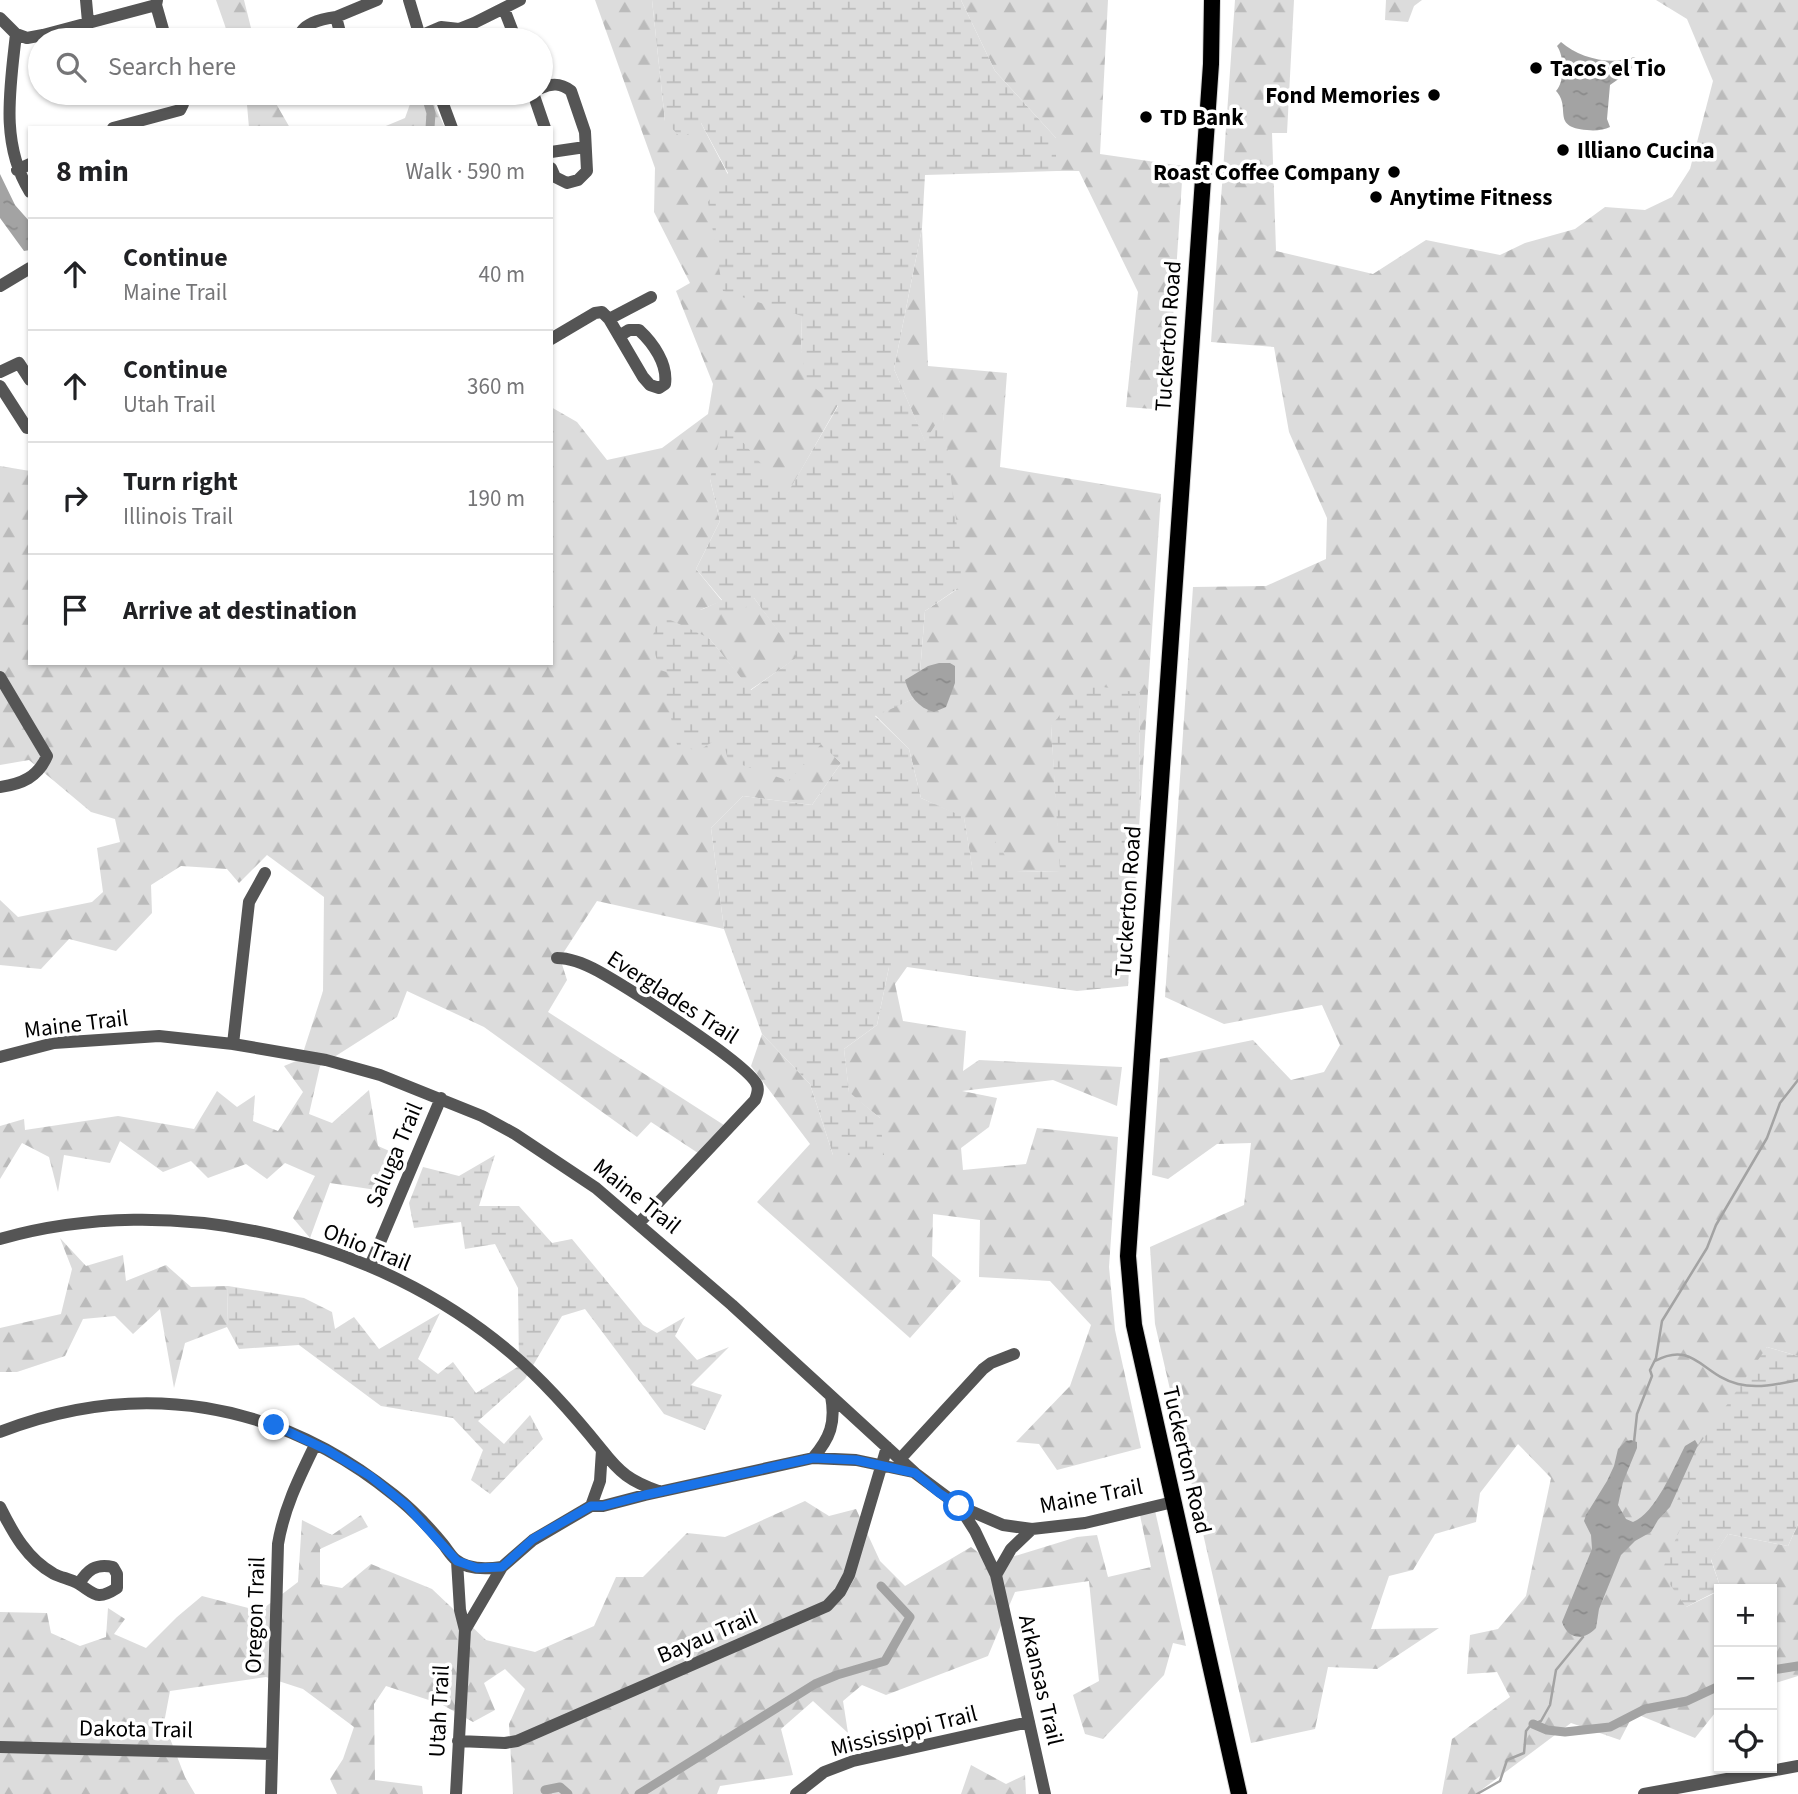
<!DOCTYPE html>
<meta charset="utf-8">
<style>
:root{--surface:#fff;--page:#f6f6f6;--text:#202124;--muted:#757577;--line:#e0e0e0}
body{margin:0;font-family:"Source Sans 3",sans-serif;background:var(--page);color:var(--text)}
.controls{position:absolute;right:21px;bottom:21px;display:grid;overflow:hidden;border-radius:0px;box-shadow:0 2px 5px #0004}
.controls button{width:63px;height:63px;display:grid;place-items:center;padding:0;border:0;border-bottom:2px solid var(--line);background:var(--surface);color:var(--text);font:35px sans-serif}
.stop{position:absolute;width:21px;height:21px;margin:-16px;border:5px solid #1a73e8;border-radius:50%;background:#fff}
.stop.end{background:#1a73e8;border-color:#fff;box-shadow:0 2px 7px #0008}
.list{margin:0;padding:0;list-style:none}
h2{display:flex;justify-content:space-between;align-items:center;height:91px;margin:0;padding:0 28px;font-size:30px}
h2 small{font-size:23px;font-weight:400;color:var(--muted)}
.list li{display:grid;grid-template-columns:46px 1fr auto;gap:21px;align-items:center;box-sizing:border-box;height:112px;padding:0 28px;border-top:2px solid var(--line)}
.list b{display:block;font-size:26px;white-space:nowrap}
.list p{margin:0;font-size:23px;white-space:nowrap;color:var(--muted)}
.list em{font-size:23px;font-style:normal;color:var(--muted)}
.icon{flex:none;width:38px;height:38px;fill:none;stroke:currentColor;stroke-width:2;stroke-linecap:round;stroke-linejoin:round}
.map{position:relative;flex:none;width:1798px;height:1794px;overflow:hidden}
.search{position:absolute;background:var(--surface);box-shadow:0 2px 5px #0004;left:28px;top:28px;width:525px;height:77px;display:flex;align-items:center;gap:18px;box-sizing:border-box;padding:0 24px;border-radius:38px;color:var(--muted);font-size:26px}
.panel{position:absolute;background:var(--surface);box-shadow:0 2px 5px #0004;left:28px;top:126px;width:525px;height:539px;border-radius:0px}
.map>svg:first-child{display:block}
.forest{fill:url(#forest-firs)}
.wetland{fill:url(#wetland-marsh)}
.water{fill:url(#water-ripples)}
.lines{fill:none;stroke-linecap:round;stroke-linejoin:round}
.stream{stroke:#a3a3a3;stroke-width:2.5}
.canal{stroke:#a3a3a3;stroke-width:9}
.major-casing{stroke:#dbdbdb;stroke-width:18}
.minor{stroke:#555;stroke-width:12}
.major{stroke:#000;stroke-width:16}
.route{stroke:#1a73e8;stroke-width:9}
.poi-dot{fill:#000;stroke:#fff;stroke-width:2.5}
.labels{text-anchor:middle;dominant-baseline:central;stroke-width:7;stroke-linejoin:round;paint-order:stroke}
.poi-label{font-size:23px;font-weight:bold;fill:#000;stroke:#fff;text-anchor:start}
.street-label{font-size:23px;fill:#000;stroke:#fff}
</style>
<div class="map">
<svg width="1798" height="1794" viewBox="0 0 1798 1794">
<defs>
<pattern id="forest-firs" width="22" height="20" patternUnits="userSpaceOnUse" patternTransform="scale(1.75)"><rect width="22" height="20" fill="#dcdcdc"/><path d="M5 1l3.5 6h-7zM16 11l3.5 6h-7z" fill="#bbb"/></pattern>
<pattern id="wetland-marsh" width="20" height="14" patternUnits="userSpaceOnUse" patternTransform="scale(1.75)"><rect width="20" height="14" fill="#dcdcdc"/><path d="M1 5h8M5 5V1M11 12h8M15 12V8" fill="none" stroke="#bbb"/></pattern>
<pattern id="water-ripples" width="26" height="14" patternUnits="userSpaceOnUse" patternTransform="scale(1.75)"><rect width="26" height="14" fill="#a3a3a3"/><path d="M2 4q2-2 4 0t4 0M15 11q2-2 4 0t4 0" fill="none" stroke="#8b8b8b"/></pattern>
</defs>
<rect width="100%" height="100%" fill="#fff"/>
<path class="forest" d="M 216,0 L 244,0 L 254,40 L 230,40 Z
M 595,0 L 652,0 L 665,121 L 701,123 L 802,316 L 801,351 L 838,405 L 787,495 L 710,479 L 720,521 L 696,569 L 722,601 L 700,610 L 754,598 L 798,657 L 750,690 L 709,638 L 679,676 L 722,735 L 821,743 L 841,763 L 812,805 L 743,796 L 711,828 L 724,929 L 597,901 L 560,958 L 567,980 L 548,1012 L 727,1127 L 701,1155 L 651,1122 L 637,1137 L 484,1027 L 407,991 L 397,1017 L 320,1066 L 309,1114 L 332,1123 L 369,1090 L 378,1146 L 403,1157 L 383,1191 L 330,1183 L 310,1238 L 293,1218 L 315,1176 L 285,1163 L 267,1179 L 246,1164 L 208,1178 L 191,1161 L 163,1172 L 120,1141 L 110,1163 L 64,1155 L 58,1192 L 49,1157 L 22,1143 L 0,1179 L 0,1126 L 24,1119 L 25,1130 L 118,1116 L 194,1129 L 217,1091 L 237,1107 L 255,1095 L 253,1121 L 278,1131 L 303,1092 L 284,1066 L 301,1059 L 323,991 L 324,897 L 267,855 L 239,883 L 227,869 L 181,866 L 151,885 L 152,913 L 116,951 L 69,939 L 41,969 L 0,965 L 0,900 L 18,917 L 92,902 L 103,892 L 97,848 L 120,842 L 115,819 L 91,812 L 29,760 L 0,765 L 0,466 L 30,471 L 30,663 L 551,663 L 551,407 L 577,422 L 607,460 L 662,448 L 708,414 L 713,384 L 676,291 L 690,283 L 654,212 L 655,168 Z
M 961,0 L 1108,0 L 1100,154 L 1183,166 L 1167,410 L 1126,407 L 1138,292 L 1079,171 L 1056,171 L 1056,138 L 995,71 Z
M 1235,0 L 1294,0 L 1287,133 L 1272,133 L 1276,251 L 1373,274 L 1426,240 L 1500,255 L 1525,243 L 1575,229 L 1605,207 L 1645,210 L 1672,197 L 1690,169 L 1713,81 L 1687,19 L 1656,0 L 1798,0 L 1798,1356 L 1767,1347 L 1687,1514 L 1686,1607 L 1719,1591 L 1719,1708 L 1695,1738 L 1634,1713 L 1620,1740 L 1571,1723 L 1476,1794 L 1442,1794 L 1452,1739 L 1510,1697 L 1497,1672 L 1467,1674 L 1470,1635 L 1498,1629 L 1526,1596 L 1551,1478 L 1518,1444 L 1480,1493 L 1476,1522 L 1435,1534 L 1413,1570 L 1389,1576 L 1371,1629 L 1439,1628 L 1377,1669 L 1328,1667 L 1315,1729 L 1251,1743 L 1155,1324 L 1150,1247 L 1244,1205 L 1251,1143 L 1217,1144 L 1168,1179 L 1152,1175 L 1160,1059 L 1253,1040 L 1291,1080 L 1324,1072 L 1340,1045 L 1322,1005 L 1224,1024 L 1165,997 L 1193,587 L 1266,586 L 1326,559 L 1327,518 L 1289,432 L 1274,347 L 1211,342 Z
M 1386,0 L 1422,0 L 1414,6 L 1408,22 L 1385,20 Z
M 246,93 L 270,93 L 290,128 L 249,128 Z
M 414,93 L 429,93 L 445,128 L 381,128 L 405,118 Z
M 922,228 L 928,366 L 1007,373 L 1000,467 L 1161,494 L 1139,828 L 1140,693 L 1051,726 L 1061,871 L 973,873 L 964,818 L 921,798 L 909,749 L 875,715 L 918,697 L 925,611 L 956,590 L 943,414 L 925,442 L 894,369 Z
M 889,967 L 907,967 L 895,984 L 903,1021 L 966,1031 L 963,1071 L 979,1060 L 1122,1067 L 1117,1106 L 1053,1080 L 962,1091 L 997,1098 L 989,1127 L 961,1148 L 963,1170 L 1026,1164 L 1037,1128 L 1118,1137 L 1109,1267 L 1115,1330 L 1141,1448 L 1057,1470 L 1039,1444 L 1016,1442 L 1070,1386 L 1091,1325 L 1050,1281 L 979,1277 L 980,1220 L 933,1214 L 932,1256 L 961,1281 L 910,1338 L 757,1202 L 810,1144 L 751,1066 L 762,1034 L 810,1084 L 833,1155 L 880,1118 L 849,1093 L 844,1049 L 877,1025 Z
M 60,1238 L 86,1266 L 123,1255 L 126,1281 L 166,1265 L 191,1287 L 228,1286 L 227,1327 L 185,1343 L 174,1388 L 160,1309 L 133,1334 L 115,1316 L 83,1319 L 65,1356 L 17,1372 L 0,1372 L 0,1328 L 61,1314 L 72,1269 Z
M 805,1501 L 829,1516 L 856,1509 L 880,1561 L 905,1586 L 971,1547 L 992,1563 L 1077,1537 L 1097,1535 L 1108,1577 L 1151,1567 L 1138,1506 L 1153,1502 L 1186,1646 L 1173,1643 L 1164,1675 L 1103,1739 L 1085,1734 L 1073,1695 L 1099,1681 L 1089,1581 L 1015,1592 L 988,1656 L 886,1695 L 862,1685 L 843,1701 L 848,1733 L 813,1701 L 781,1729 L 793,1775 L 720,1786 L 717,1794 L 513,1794 L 509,1724 L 525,1689 L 505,1669 L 484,1683 L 495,1710 L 473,1722 L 441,1704 L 386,1686 L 374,1704 L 375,1780 L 422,1786 L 423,1794 L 337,1794 L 330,1779 L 343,1759 L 354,1727 L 303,1689 L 266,1677 L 170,1691 L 164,1723 L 185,1777 L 195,1794 L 0,1794 L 0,1612 L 47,1613 L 51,1633 L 80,1646 L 106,1637 L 108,1608 L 125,1619 L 114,1634 L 146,1648 L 177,1617 L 202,1596 L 260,1611 L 298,1582 L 302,1520 L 332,1535 L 361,1515 L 368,1527 L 320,1549 L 320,1584 L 342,1588 L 371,1564 L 432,1589 L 486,1640 L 535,1652 L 594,1626 L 616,1577 L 643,1577 L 687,1533 L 725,1537 Z
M 1798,1524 L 1798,1676 L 1772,1684 L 1772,1589 L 1721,1589 L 1711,1559 L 1728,1534 L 1788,1546 Z
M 971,1765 L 1006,1784 L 1025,1775 L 1026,1794 L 961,1794 Z"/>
<path class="wetland" d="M 652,0 L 961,0 L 995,71 L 1056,138 L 1056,171 L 925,175 L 922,228 L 894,369 L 925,441 L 943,413 L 964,584 L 925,611 L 918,697 L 875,716 L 909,749 L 921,798 L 964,817 L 973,872 L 997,840 L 1013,872 L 1060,871 L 1051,726 L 1085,684 L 1140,693 L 1139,828 L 1128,986 L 1077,991 L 907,967 L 889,967 L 877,1025 L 844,1049 L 849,1092 L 880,1118 L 884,1155 L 833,1155 L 810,1084 L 762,1034 L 724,929 L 711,828 L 743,796 L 812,805 L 841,763 L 821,744 L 789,781 L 728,760 L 722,736 L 698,751 L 677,745 L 666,695 L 679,676 L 660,670 L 651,641 L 660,615 L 709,638 L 751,690 L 797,657 L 754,598 L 739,615 L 699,611 L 722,600 L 696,569 L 720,521 L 710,479 L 724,420 L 787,494 L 838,406 L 807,382 L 801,351 L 802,316 L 723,291 L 708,202 L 728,173 L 701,123 L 682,139 L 665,121 Z
M 495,1155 L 479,1206 L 519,1206 L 552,1243 L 572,1239 L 643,1325 L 657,1333 L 685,1317 L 675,1336 L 697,1360 L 729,1347 L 691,1385 L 722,1395 L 705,1430 L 664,1414 L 585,1309 L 562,1316 L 525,1379 L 478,1421 L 504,1444 L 530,1415 L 543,1439 L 490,1494 L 471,1480 L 483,1450 L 453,1418 L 381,1406 L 299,1345 L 239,1349 L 227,1327 L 228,1286 L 304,1298 L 332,1312 L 335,1329 L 354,1317 L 379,1349 L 440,1313 L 418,1359 L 438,1374 L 453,1362 L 476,1393 L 519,1366 L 518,1288 L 495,1244 L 465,1249 L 461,1222 L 414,1228 L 409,1203 L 423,1167 L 459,1176 Z
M 1767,1347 L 1798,1356 L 1798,1524 L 1788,1546 L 1728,1534 L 1711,1560 L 1721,1589 L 1686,1607 L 1661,1572 L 1687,1514 L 1676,1490 L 1692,1455 Z"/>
<path class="water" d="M 1561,42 C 1579,58 1611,66 1634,57 L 1637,59 L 1630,71 L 1610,85 L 1607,119 L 1610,127 C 1604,130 1595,131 1587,130 C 1550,127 1572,108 1556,91 C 1565,82 1564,55 1557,46 Z
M 0,174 L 15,205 L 30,222 L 30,250 L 24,251 L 0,218 Z
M 939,663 L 950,663 L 955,666 L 955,683 L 946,707 L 934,712 C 918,708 909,695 905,680 L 928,666 Z
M 1631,1440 L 1637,1442 L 1637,1448 L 1623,1482 L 1618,1505 L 1626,1519 L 1633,1522 C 1655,1514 1674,1467 1685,1446 L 1695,1440 L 1698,1445 L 1670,1507 L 1658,1520 L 1651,1532 L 1635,1541 L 1621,1555 L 1599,1609 L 1596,1628 C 1584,1641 1568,1640 1562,1622 L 1592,1549 L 1591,1535 L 1584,1521 L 1586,1515 L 1607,1481 L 1614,1466 L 1618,1449 L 1626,1441 Z"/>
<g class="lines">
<path class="stream" d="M 1655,1361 C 1694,1340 1702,1375 1738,1384 C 1758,1389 1779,1384 1798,1380
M 1634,1442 L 1637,1414 L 1652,1376 L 1650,1370 L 1656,1358 L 1662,1321 L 1707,1248 L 1716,1225 L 1767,1138 L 1780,1103 L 1798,1080
M 1477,1794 L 1500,1781 L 1507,1760 L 1524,1753 L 1526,1731 L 1530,1726 L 1541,1721 L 1550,1705 L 1556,1670 L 1583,1637"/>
<path class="canal" d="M 425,93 L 431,113 L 430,128
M 1772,1670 L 1798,1666
M 1533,1724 L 1547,1730 L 1565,1732 L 1610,1727 L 1645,1709 L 1687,1701 L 1719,1686
M 545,1790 L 560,1787 L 568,1794
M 639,1794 L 815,1684 L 837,1675 L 885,1661 L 910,1617 L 881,1586"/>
<g class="major-casing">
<path id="major" d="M 1212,0 L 1211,64 L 1128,1256 L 1134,1325 L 1239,1794"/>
</g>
<path class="minor" d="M 86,0 L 88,22
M 409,0 L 421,40
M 156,5 L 166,40
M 504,9 L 516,40
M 336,17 L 377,0
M 0,18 L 16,34 C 10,89 0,144 30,192
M 16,34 L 27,38 L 43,35 L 156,5 L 157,0
M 420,36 L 441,27 L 459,29 L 474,23 L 520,0
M 298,40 C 301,23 321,19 336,17 L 342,40
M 541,88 C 552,83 561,83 571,91 L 585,132 L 587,171 L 578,180 L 567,183 L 555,177 L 551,168
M 320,93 C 328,100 336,100 345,93
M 439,93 L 452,128
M 533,93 L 545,128
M 113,128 L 180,110 L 183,104 L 181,93
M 551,152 L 585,147
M 17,170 L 30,164
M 0,286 L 30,268
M 609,319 L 651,297
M 551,339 L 595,313 L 602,312 L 609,319 L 643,377 L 650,385 L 659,388 L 665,384 C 668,364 653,343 639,330 L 629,330 L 619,336
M 0,372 L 19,363 L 30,380
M 0,386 L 27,428 L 30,426
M 0,677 L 47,756 C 38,777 22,784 0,787
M 557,958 C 571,958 585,964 598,971 C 623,985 749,1064 757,1085 C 759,1090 757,1095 755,1100 L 639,1223
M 233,1044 L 249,902 L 265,873
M 0,1057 L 54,1043 L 159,1036 L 233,1044 L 326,1060 L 380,1075 L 482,1116 L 515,1134 L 596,1188 L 732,1305 L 915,1473 L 959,1506 L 1003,1525 L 1032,1529 L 1085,1523 L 1173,1502
M 0,1239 C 173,1190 375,1237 511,1353 C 545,1382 574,1415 602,1450 L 600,1481 L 591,1506
M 370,1266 L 441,1098
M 0,1432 C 139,1378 278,1401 394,1495 C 412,1509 428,1526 443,1544 C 447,1549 451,1556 456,1560 C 468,1570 488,1569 502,1567
M 602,1450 C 620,1473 630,1481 658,1491
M 813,1458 C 830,1438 836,1423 831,1396
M 901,1458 L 983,1369 L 991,1363 L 1014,1354
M 959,1506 L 975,1531 L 996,1575 L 1011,1549 L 1032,1529
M 0,1507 C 13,1533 27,1559 54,1574 C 62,1578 71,1579 79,1584 C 95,1594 97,1601 117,1588 L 117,1574 L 113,1567 C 96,1563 87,1570 79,1584
M 457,1561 L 460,1610 L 465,1630
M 996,1575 L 1045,1794
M 458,1741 L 505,1743 L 517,1741 L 827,1606 L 840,1592 L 849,1575 L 887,1447
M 0,1747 L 272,1754
M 271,1794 L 278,1544 C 284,1508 299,1478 315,1445
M 456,1794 L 465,1630 L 502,1567 L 533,1540 L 591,1506 L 603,1506 L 645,1495 L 813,1458 L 856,1460 L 913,1472
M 796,1794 L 824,1772 L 853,1761 L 1029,1722
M 1644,1794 L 1798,1766"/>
<use href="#major" class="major"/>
</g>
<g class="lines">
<path class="route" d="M 274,1425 L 327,1450 L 370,1476 L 407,1506 L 457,1561 L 477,1568 L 502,1567 L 533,1539 L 591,1506 L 603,1506 L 645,1495 L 813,1458 L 856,1460 L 915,1473 L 939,1493 L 959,1506"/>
</g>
<g class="poi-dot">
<circle cx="1536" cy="68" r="7"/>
<circle cx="1434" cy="95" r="7"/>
<circle cx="1146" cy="117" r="7"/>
<circle cx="1563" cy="150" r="7"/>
<circle cx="1394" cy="172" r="7"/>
<circle cx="1376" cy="197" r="7"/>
</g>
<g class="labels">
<g class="poi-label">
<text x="1550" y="68">Tacos el Tio</text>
<text x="1420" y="95" text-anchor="end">Fond Memories</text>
<text x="1160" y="117">TD Bank</text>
<text x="1577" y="150">Illiano Cucina</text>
<text x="1380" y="172" text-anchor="end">Roast Coffee Company</text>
<text x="1390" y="197">Anytime Fitness</text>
</g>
<g class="street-label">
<text transform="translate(1168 336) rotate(-86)">Tuckerton Road</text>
<text transform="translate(1128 901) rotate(-86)">Tuckerton Road</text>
<text transform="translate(673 997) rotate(33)">Everglades Trail</text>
<text transform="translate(76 1024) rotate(-7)">Maine Trail</text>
<text transform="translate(394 1155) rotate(-67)">Saluga Trail</text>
<text transform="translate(637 1196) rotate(39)">Maine Trail</text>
<text transform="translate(367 1247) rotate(22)">Ohio Trail</text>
<text transform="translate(1187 1460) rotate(77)">Tuckerton Road</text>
<text transform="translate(1091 1496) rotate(-11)">Maine Trail</text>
<text transform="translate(255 1615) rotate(-88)">Oregon Trail</text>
<text transform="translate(707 1636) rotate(-23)">Bayau Trail</text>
<text transform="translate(1041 1680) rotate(77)">Arkansas Trail</text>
<text transform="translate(439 1711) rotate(-87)">Utah Trail</text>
<text transform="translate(136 1729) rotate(1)">Dakota Trail</text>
<text transform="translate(904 1731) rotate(-14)">Mississippi Trail</text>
</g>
</g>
</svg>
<div class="controls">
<button>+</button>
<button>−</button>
<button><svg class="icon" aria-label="locate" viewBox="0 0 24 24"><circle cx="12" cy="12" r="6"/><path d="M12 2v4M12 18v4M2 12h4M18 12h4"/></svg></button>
</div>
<div class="stop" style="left:959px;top:1506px"></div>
<div class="stop end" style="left:274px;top:1425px"></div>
<div class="search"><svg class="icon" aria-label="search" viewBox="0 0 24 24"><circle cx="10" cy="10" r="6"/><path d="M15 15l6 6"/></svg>Search here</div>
<section class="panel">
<h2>8 min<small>Walk · 590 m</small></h2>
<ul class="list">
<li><svg class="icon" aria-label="ahead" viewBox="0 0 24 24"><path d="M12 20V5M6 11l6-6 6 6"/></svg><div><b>Continue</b><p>Maine Trail</p></div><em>40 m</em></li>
<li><svg class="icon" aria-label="ahead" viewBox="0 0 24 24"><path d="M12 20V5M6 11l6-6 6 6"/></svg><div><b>Continue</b><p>Utah Trail</p></div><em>360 m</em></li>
<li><svg class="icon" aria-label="right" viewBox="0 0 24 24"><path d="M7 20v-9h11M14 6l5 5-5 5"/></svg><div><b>Turn right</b><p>Illinois Trail</p></div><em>190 m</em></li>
<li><svg class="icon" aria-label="arrive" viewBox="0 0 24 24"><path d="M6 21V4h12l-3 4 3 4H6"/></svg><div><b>Arrive at destination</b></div></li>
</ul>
</section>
</div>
